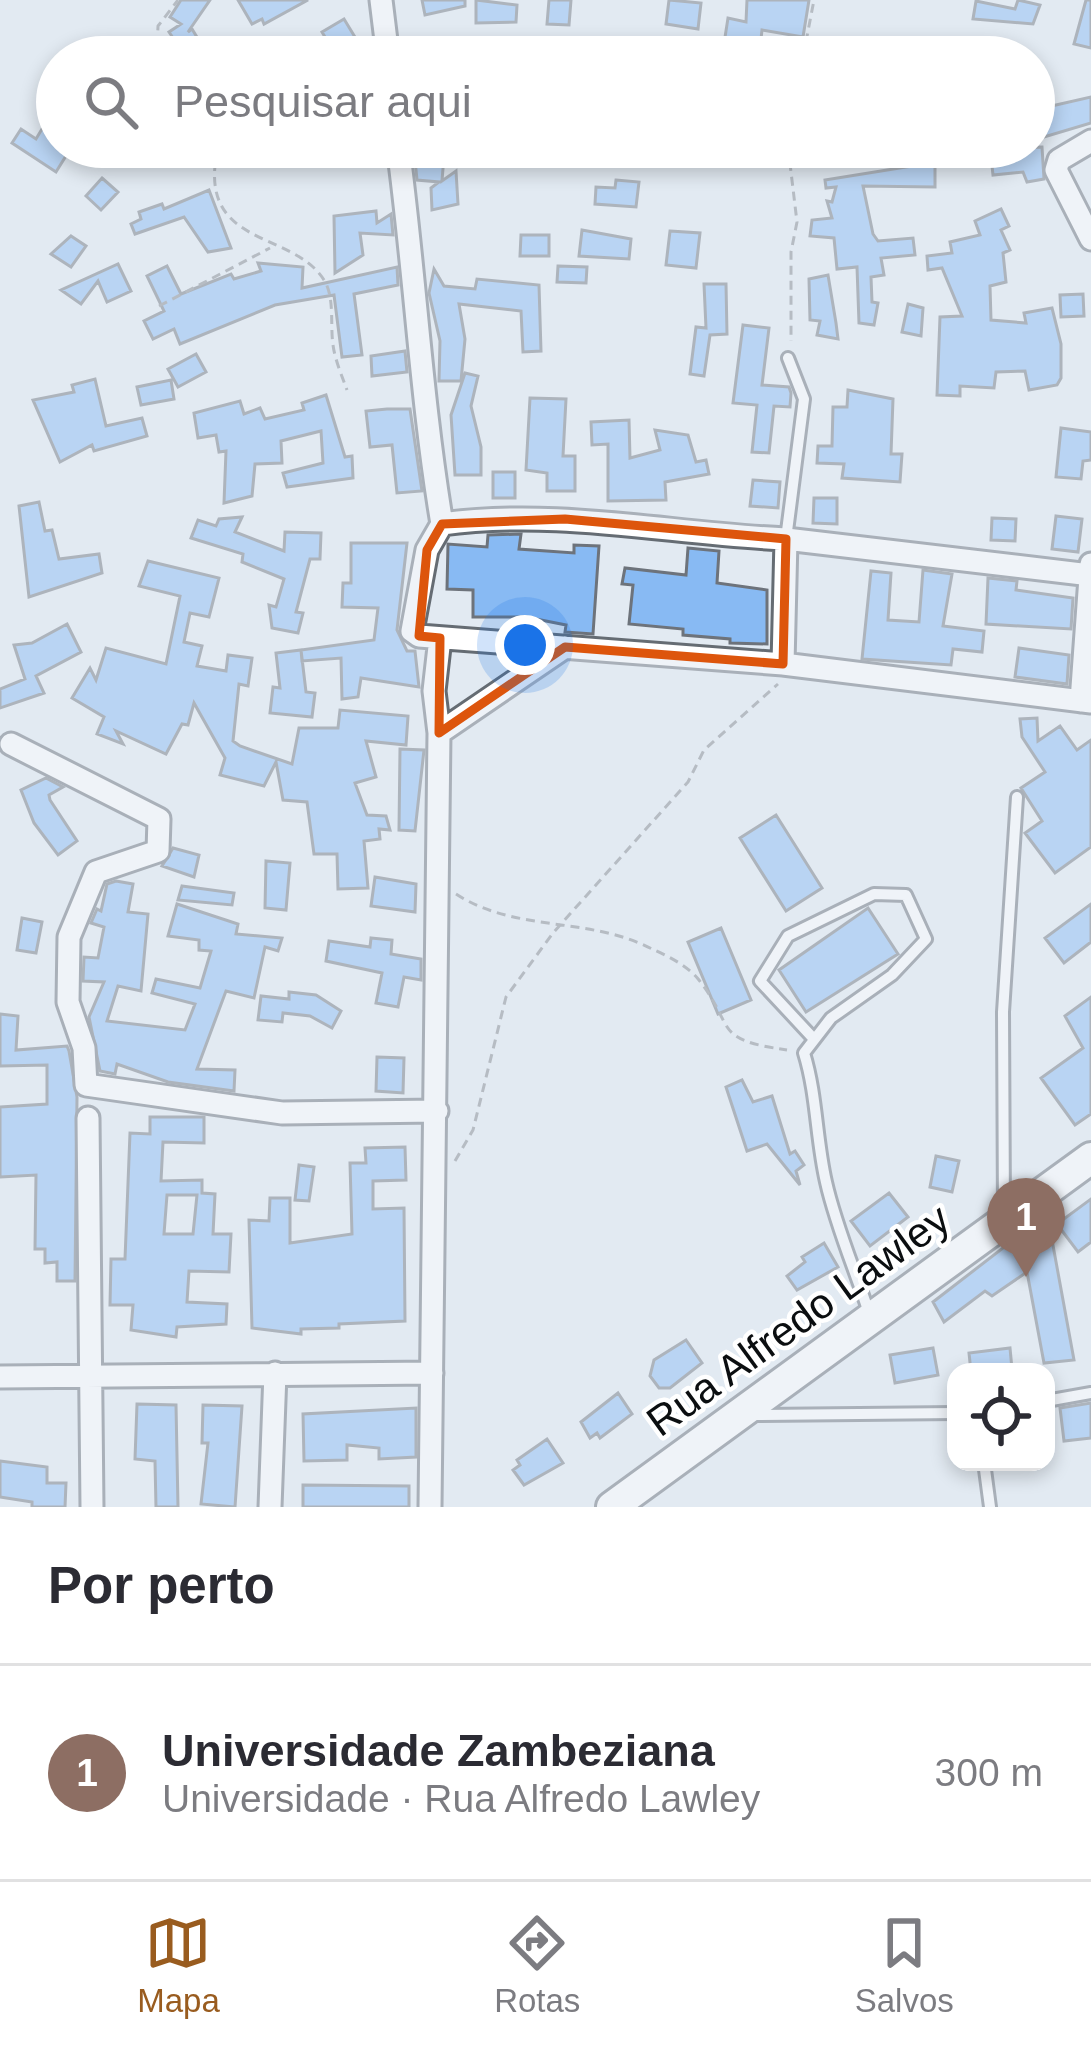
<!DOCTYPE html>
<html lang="pt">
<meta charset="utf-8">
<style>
:root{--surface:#fff;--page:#f7f7f7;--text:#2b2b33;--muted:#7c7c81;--line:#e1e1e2;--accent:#995c1f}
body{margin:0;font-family:Helvetica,sans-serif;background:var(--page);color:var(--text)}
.controls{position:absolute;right:36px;bottom:36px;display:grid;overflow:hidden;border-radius:24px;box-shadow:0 6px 18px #0003}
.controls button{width:108px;height:108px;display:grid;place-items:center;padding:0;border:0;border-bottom:3px solid var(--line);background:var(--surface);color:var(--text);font:60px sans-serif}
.you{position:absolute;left:525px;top:645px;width:42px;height:42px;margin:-30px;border:9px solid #fff;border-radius:50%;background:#1a73e8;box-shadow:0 0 0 18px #1a73e833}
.badge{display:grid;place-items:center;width:78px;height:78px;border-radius:50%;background:var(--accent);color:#fff;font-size:39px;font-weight:700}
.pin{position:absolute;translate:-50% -99px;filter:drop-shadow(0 3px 6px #0008)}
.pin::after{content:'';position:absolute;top:63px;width:42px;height:36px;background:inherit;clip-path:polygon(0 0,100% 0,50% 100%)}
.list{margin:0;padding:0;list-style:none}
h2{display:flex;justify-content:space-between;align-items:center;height:156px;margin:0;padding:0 48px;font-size:51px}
h2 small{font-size:39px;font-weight:400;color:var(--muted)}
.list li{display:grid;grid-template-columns:78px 1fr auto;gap:36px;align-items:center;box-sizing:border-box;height:216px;padding:0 48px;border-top:3px solid var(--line)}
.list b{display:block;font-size:45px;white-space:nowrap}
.list p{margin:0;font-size:39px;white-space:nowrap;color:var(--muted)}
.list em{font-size:39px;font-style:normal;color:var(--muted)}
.icon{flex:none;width:66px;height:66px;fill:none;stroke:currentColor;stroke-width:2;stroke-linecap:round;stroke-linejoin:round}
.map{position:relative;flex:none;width:1091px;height:1507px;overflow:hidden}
.search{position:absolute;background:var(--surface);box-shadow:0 6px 18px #0003;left:36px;right:36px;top:36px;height:132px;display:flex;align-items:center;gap:30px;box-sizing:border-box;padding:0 42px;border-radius:66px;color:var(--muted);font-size:45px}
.sheet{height:372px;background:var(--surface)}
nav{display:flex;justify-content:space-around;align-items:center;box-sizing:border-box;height:168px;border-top:3px solid var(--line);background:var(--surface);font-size:33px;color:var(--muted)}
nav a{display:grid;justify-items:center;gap:6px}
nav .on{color:var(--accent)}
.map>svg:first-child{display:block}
.building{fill:#88baf3;stroke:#6d737b;stroke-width:3;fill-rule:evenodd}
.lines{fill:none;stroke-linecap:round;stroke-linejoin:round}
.service-casing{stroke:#656c73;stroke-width:16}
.minor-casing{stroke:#656c73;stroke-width:27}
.secondary-casing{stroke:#656c73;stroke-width:36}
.path{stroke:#80868b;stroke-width:3;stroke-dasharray:9 6;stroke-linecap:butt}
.service{stroke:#fff;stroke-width:10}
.minor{stroke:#fff;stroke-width:21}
.secondary{stroke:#fff;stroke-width:30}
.marked{fill:none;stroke:#dd550c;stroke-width:9;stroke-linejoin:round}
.labels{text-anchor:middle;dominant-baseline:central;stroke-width:9;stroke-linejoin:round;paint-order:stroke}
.street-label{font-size:42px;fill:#0b0e10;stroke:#fff}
</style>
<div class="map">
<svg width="1091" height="1507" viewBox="0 0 1091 1507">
<rect width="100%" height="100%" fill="#e2eaf2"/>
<path class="building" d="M 181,0 L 210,0 L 188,32 L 192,29 L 209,57 L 186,57 L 169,32 L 181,24 L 170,17 Z
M 238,0 L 308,0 L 264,24 L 262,19 L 252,24 Z
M 422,0 L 465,0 L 465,6 L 425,15 Z
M 476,0 L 517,5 L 516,22 L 476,23 Z
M 549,0 L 571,0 L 569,25 L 547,24 Z
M 669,0 L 701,3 L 698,29 L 666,24 Z
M 747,0 L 809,0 L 803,37 L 762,30 L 759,57 L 723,50 L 728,18 L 746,22 Z
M 1018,0 L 1040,5 L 1033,24 L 973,19 L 976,1 L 1015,9 Z
M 1086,0 L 1091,0 L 1091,48 L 1074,44 Z
M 344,19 L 361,47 L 337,57 L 322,32 Z
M 1091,97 L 1091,123 L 1034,140 L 1034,110 Z
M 57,104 L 57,147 L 69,151 L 56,172 L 12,143 L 21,129 L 36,139 Z
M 908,147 L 935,147 L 935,187 L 863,186 L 873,234 L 878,241 L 913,238 L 915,255 L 881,258 L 884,275 L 871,277 L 872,302 L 878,303 L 874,325 L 859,323 L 857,267 L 837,269 L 834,238 L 810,236 L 812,220 L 832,218 L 827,201 L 832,202 L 836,187 L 826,188 L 825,180 L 912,166 Z
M 1042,147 L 1044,179 L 1027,182 L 1023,172 L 993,175 L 990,148 Z
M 422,154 L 444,156 L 442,181 L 456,171 L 458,204 L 432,210 L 431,188 L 439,182 L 417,180 L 415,160 L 422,160 Z
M 102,178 L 118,192 L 101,210 L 86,196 Z
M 616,180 L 639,182 L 636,207 L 595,204 L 596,187 L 615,188 Z
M 209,190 L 231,248 L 208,252 L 184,217 L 135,234 L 131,224 L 141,219 L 139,212 L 162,204 L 164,209 Z
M 1001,209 L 1009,226 L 1001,230 L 1010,250 L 1003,253 L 1006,282 L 990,286 L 991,320 L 1026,323 L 1024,313 L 1052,308 L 1061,344 L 1061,378 L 1057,385 L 1029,390 L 1025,371 L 996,372 L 994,388 L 960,386 L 960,396 L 937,395 L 940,317 L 962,316 L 942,268 L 928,270 L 927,256 L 952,253 L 950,242 L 980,235 L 975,221 Z
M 376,211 L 377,223 L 391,214 L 393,235 L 360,233 L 363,255 L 335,273 L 334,216 Z
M 582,230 L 631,239 L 629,259 L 579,256 Z
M 670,231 L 700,233 L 696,268 L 666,265 Z
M 521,235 L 549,235 L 549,256 L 520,256 Z
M 71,236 L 86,246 L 71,267 L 51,254 Z
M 258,263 L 303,267 L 302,288 L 397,267 L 398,285 L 354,294 L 362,355 L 342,357 L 334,295 L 275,305 L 180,344 L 174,329 L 153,339 L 144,321 L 164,311 L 147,276 L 167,266 L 181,294 L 231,274 L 234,279 L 261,271 Z
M 118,264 L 131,291 L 107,302 L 98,281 L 81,304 L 61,290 Z
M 558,266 L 587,267 L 586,283 L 557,282 Z
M 434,269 L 444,286 L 475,289 L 477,279 L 539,285 L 541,351 L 523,352 L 521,311 L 459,304 L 465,339 L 461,381 L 439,381 L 440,341 L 429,293 Z
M 828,275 L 836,323 L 838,339 L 817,335 L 820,321 L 810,320 L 809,279 Z
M 704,284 L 726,284 L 727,334 L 710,335 L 704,376 L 690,374 L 696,327 L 706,328 Z
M 1083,294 L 1084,316 L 1061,317 L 1060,295 Z
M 908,304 L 923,308 L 921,336 L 902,332 Z
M 743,325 L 769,328 L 762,385 L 789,387 L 791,393 L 790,407 L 774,406 L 769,453 L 752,452 L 757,405 L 733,403 Z
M 405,351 L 407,372 L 372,376 L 371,356 Z
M 196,354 L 206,372 L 178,387 L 168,369 Z
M 465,373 L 478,376 L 471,406 L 481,447 L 481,475 L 455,475 L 451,415 Z
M 95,379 L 106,426 L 142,418 L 147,436 L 94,451 L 92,445 L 60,462 L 33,400 L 74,392 L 72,385 Z
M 171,380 L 174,399 L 141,405 L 137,387 Z
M 848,390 L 893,399 L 891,454 L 902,454 L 900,482 L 842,478 L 844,464 L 817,463 L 818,446 L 832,446 L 833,407 L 847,407 Z
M 326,395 L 345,457 L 352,456 L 353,478 L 287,487 L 283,473 L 323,463 L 321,431 L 281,441 L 282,463 L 255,464 L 252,496 L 224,503 L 226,451 L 219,452 L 216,435 L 198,438 L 194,413 L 240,401 L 244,414 L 260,408 L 265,419 L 304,410 L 302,403 Z
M 530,398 L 566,399 L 563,456 L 575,456 L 575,491 L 547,491 L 547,473 L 526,470 Z
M 387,409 L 410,409 L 422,491 L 397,493 L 392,445 L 370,447 L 366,411 Z
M 629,420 L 630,458 L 660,450 L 655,430 L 688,435 L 696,462 L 706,460 L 709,474 L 665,482 L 666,500 L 608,501 L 608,444 L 592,445 L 591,422 Z
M 1061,428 L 1091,432 L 1091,460 L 1083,461 L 1081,479 L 1056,477 Z
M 493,472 L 515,472 L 515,498 L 493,498 Z
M 753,480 L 780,482 L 778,508 L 750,506 Z
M 814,498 L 837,498 L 837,524 L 813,523 Z
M 39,502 L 45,531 L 52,530 L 59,559 L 99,554 L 102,573 L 29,597 L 19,506 Z
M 1056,516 L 1082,519 L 1078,552 L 1052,549 Z
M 242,517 L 235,532 L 284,551 L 285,532 L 321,533 L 320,559 L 310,559 L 296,612 L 303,613 L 298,633 L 272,628 L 269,605 L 276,607 L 284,579 L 242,562 L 243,554 L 191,538 L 198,520 L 216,526 L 219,519 Z
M 992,518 L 1016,519 L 1015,541 L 991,540 Z
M 521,534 L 519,549 L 574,553 L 574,545 L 599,546 L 593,634 L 565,632 L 566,625 L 526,617 L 473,617 L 473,590 L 447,589 L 448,544 L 487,547 L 488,535 Z
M 351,543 L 407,543 L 397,630 L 407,651 L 415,651 L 419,687 L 361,678 L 358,697 L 342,699 L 341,658 L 302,661 L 301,650 L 374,640 L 378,608 L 342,607 L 343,583 L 351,583 Z
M 688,548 L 719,551 L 717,583 L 767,590 L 767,644 L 730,643 L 730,639 L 683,635 L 683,629 L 629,624 L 633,585 L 622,584 L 625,568 L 686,575 Z
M 148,561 L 219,578 L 209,617 L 190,613 L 184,642 L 202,646 L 197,666 L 226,671 L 228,655 L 252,658 L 248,686 L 239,684 L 233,741 L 240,746 L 292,764 L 299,728 L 338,728 L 340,710 L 408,716 L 406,745 L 366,741 L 376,777 L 355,783 L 367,815 L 386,816 L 390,830 L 379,829 L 380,839 L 364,841 L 368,888 L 338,889 L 337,854 L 314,854 L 307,802 L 283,800 L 276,762 L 264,786 L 220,775 L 225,758 L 194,703 L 188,725 L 182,724 L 166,754 L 116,731 L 123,744 L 97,734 L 104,717 L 72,698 L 90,668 L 96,680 L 106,648 L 166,664 L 180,596 L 139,586 Z
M 923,570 L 952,574 L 943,626 L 984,631 L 982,652 L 953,649 L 951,665 L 862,659 L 871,571 L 891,573 L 888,620 L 919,622 Z
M 988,578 L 1017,581 L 1016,590 L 1073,598 L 1071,629 L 986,624 Z
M 67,624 L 81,652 L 36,676 L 44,693 L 0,708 L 0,689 L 25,679 L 14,645 L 32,643 Z
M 1019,648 L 1069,655 L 1067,684 L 1015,677 Z
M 301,650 L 306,692 L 315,693 L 312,717 L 270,713 L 273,687 L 280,688 L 276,653 Z
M 1037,718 L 1038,741 L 1060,726 L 1077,750 L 1091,740 L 1091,847 L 1055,873 L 1025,833 L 1042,821 L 1021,788 L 1045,772 L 1022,737 L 1020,719 Z
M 400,749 L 424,750 L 415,831 L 399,830 Z
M 46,778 L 63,787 L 49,795 L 50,800 L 77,841 L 58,855 L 34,823 L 21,790 Z
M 776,815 L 822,888 L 786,911 L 740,838 Z
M 173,848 L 199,855 L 194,877 L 162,866 Z
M 266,861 L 290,863 L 286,910 L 265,908 Z
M 375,877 L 416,884 L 415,912 L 371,906 Z
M 116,881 L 133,884 L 128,912 L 148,914 L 141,991 L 118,986 L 107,1021 L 185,1030 L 195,1004 L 152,993 L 156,979 L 200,988 L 211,951 L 199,950 L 199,940 L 168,936 L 177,904 L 238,924 L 236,934 L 282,938 L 278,951 L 265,947 L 254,998 L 226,991 L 197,1069 L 235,1070 L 234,1091 L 168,1082 L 117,1064 L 115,1074 L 100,1071 L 89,1017 L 104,982 L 83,981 L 84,957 L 98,958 L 104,927 L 91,923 L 97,909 L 101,911 L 107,884 Z
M 182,886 L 234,893 L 232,905 L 178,900 Z
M 1091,904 L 1091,942 L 1064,963 L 1045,938 Z
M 868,908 L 898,954 L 806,1012 L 779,970 Z
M 22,918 L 42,922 L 36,953 L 17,950 Z
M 721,928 L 751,1000 L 718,1014 L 688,942 Z
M 371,938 L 392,940 L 391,954 L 421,959 L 421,980 L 404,977 L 398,1007 L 376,1003 L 382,973 L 326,961 L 329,941 L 370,947 Z
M 289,992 L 316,995 L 341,1011 L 332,1028 L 310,1016 L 283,1013 L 282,1022 L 258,1020 L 261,996 L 289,999 Z
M 1091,997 L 1091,1114 L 1075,1125 L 1041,1078 L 1083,1048 L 1065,1016 Z
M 0,1014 L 18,1016 L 16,1050 L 67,1046 L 69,1051 L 77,1097 L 75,1281 L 57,1281 L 57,1262 L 45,1263 L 45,1249 L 35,1249 L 36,1175 L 0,1177 L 0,1107 L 47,1104 L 47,1065 L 0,1066 Z
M 377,1057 L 404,1058 L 403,1093 L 376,1091 Z
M 742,1080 L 753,1102 L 772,1096 L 790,1154 L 795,1151 L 804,1165 L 796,1171 L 800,1185 L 767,1144 L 747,1151 L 726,1087 Z
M 150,1117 L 204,1117 L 204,1143 L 163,1142 L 161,1181 L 202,1180 L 202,1193 L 215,1194 L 213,1234 L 231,1234 L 229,1272 L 189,1271 L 187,1302 L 227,1304 L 226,1324 L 177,1327 L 176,1337 L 131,1330 L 133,1305 L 110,1305 L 111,1259 L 125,1259 L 130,1133 L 150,1134 ZM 167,1195 L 197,1195 L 193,1234 L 164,1234 Z
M 405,1147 L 406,1180 L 373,1181 L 373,1209 L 404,1208 L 405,1321 L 339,1324 L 339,1328 L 301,1329 L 301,1334 L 252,1328 L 249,1220 L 269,1221 L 270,1198 L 290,1198 L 290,1243 L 352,1234 L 350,1163 L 366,1163 L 365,1148 Z
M 936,1156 L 959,1161 L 952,1192 L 930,1187 Z
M 299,1165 L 314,1167 L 309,1201 L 295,1200 Z
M 889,1193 L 908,1217 L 870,1246 L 851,1221 Z
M 1091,1199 L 1091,1242 L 1078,1252 L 1057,1224 Z
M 1034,1224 L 1042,1235 L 1050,1229 L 1074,1360 L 1044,1363 L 1027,1272 L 992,1296 L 985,1291 L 944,1322 L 933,1302 Z
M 824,1243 L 838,1267 L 797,1290 L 787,1276 L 805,1262 L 802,1257 Z
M 686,1340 L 702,1363 L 670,1388 L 659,1388 L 650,1376 L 654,1360 Z
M 933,1348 L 938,1375 L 895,1383 L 890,1355 Z
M 1010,1348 L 1012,1369 L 971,1372 L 969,1353 Z
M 618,1393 L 632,1414 L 600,1438 L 597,1433 L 590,1438 L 581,1422 Z
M 1091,1403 L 1091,1438 L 1064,1441 L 1060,1408 Z
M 137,1404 L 176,1405 L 178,1507 L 156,1507 L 155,1461 L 135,1459 Z
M 203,1405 L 242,1406 L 235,1507 L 201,1504 L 208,1443 L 202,1443 Z
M 416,1408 L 416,1457 L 379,1459 L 379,1448 L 347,1445 L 347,1460 L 304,1461 L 303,1414 Z
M 547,1439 L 563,1463 L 524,1485 L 513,1470 L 520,1465 L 517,1460 Z
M 0,1461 L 47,1467 L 47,1483 L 66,1483 L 65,1507 L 32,1507 L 32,1502 L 0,1497 Z
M 303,1485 L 409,1486 L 409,1507 L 303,1507 Z"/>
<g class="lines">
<g class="service-casing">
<path id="service" d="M 786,539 L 804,399 L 788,358
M 813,1038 L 760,981 L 788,936 L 874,894 L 906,895 L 926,939 L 892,975 L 831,1018 L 804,1053 C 817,1095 816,1139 826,1182 C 836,1227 856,1272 870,1316
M 1004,1213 L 1003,1012 L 1017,797
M 1046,1401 L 1091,1393
M 754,1415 L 956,1413
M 984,1462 L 990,1507"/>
</g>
<g class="minor-casing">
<path id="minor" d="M 381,0 L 388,57
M 1091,141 L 1059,160 L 1056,170 L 1091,239
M 398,147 C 415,273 421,399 442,524 L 427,550 L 412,631 L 419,636 L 783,664 L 1091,702
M 442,524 C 557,508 671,534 786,539 L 783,664
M 786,539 L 1091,575
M 1081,701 L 1091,564
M 439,733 L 565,647
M 11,744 L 159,819 L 158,851 L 96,872 L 69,937 L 68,1002 L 84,1048 L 86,1085 L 282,1113 L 437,1111
M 88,1118 L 92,1507
M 0,1377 L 432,1373
M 270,1507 L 275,1373
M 430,1507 L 439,733 L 434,691 L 440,638"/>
</g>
<g class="secondary-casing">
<path id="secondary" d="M 612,1507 L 1091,1158"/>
</g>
<path class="path" d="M 165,57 L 157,49 L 158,26 L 178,0
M 803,57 L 814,0
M 218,147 C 195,249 292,229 324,280 C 335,297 330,325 333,345 C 335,360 342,376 347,390
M 788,147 L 797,222 L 791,252 L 791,341
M 159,306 L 270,248
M 456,894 C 516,933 589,916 652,949 C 668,956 688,966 699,980 C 737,1029 711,1039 787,1050
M 455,1161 L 473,1130 L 506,997 L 553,933 L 688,782 L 704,750 L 778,684"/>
<use href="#service" class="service"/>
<use href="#minor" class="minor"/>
<use href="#secondary" class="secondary"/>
</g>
<path d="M0 0H1091V1507H0ZM 565,519 L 786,539 L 783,664 L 565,647 L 439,733 L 440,638 L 419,636 L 427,550 L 442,524 Z" fill="#e2eaf2" fill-opacity=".55" fill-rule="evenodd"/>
<path class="marked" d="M 565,519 L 786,539 L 783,664 L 565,647 L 439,733 L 440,638 L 419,636 L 427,550 L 442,524 Z"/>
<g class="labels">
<g class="street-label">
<text transform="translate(798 1320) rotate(-36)">Rua Alfredo Lawley</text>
</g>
</g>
</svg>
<div class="controls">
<button><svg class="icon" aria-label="locate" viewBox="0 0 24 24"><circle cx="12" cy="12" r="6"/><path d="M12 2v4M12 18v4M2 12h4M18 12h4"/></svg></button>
</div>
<div class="you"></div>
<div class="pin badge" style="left:1026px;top:1277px;background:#8d6e63">1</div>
<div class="search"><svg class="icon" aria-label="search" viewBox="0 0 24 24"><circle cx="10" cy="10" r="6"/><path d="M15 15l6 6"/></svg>Pesquisar aqui</div>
</div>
<section class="sheet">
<h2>Por perto<small></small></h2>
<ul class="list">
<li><span class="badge" style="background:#8d6e63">1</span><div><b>Universidade Zambeziana</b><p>Universidade · Rua Alfredo Lawley</p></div><em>300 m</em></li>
</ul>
</section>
<nav>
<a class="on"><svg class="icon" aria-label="map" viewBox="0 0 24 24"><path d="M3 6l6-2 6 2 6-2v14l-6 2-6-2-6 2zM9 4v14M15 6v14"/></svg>Mapa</a>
<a><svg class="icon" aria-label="directions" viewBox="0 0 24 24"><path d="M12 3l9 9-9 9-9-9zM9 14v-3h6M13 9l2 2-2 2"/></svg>Rotas</a>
<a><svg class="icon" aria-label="saved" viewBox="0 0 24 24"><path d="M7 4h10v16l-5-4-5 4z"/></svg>Salvos</a>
</nav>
